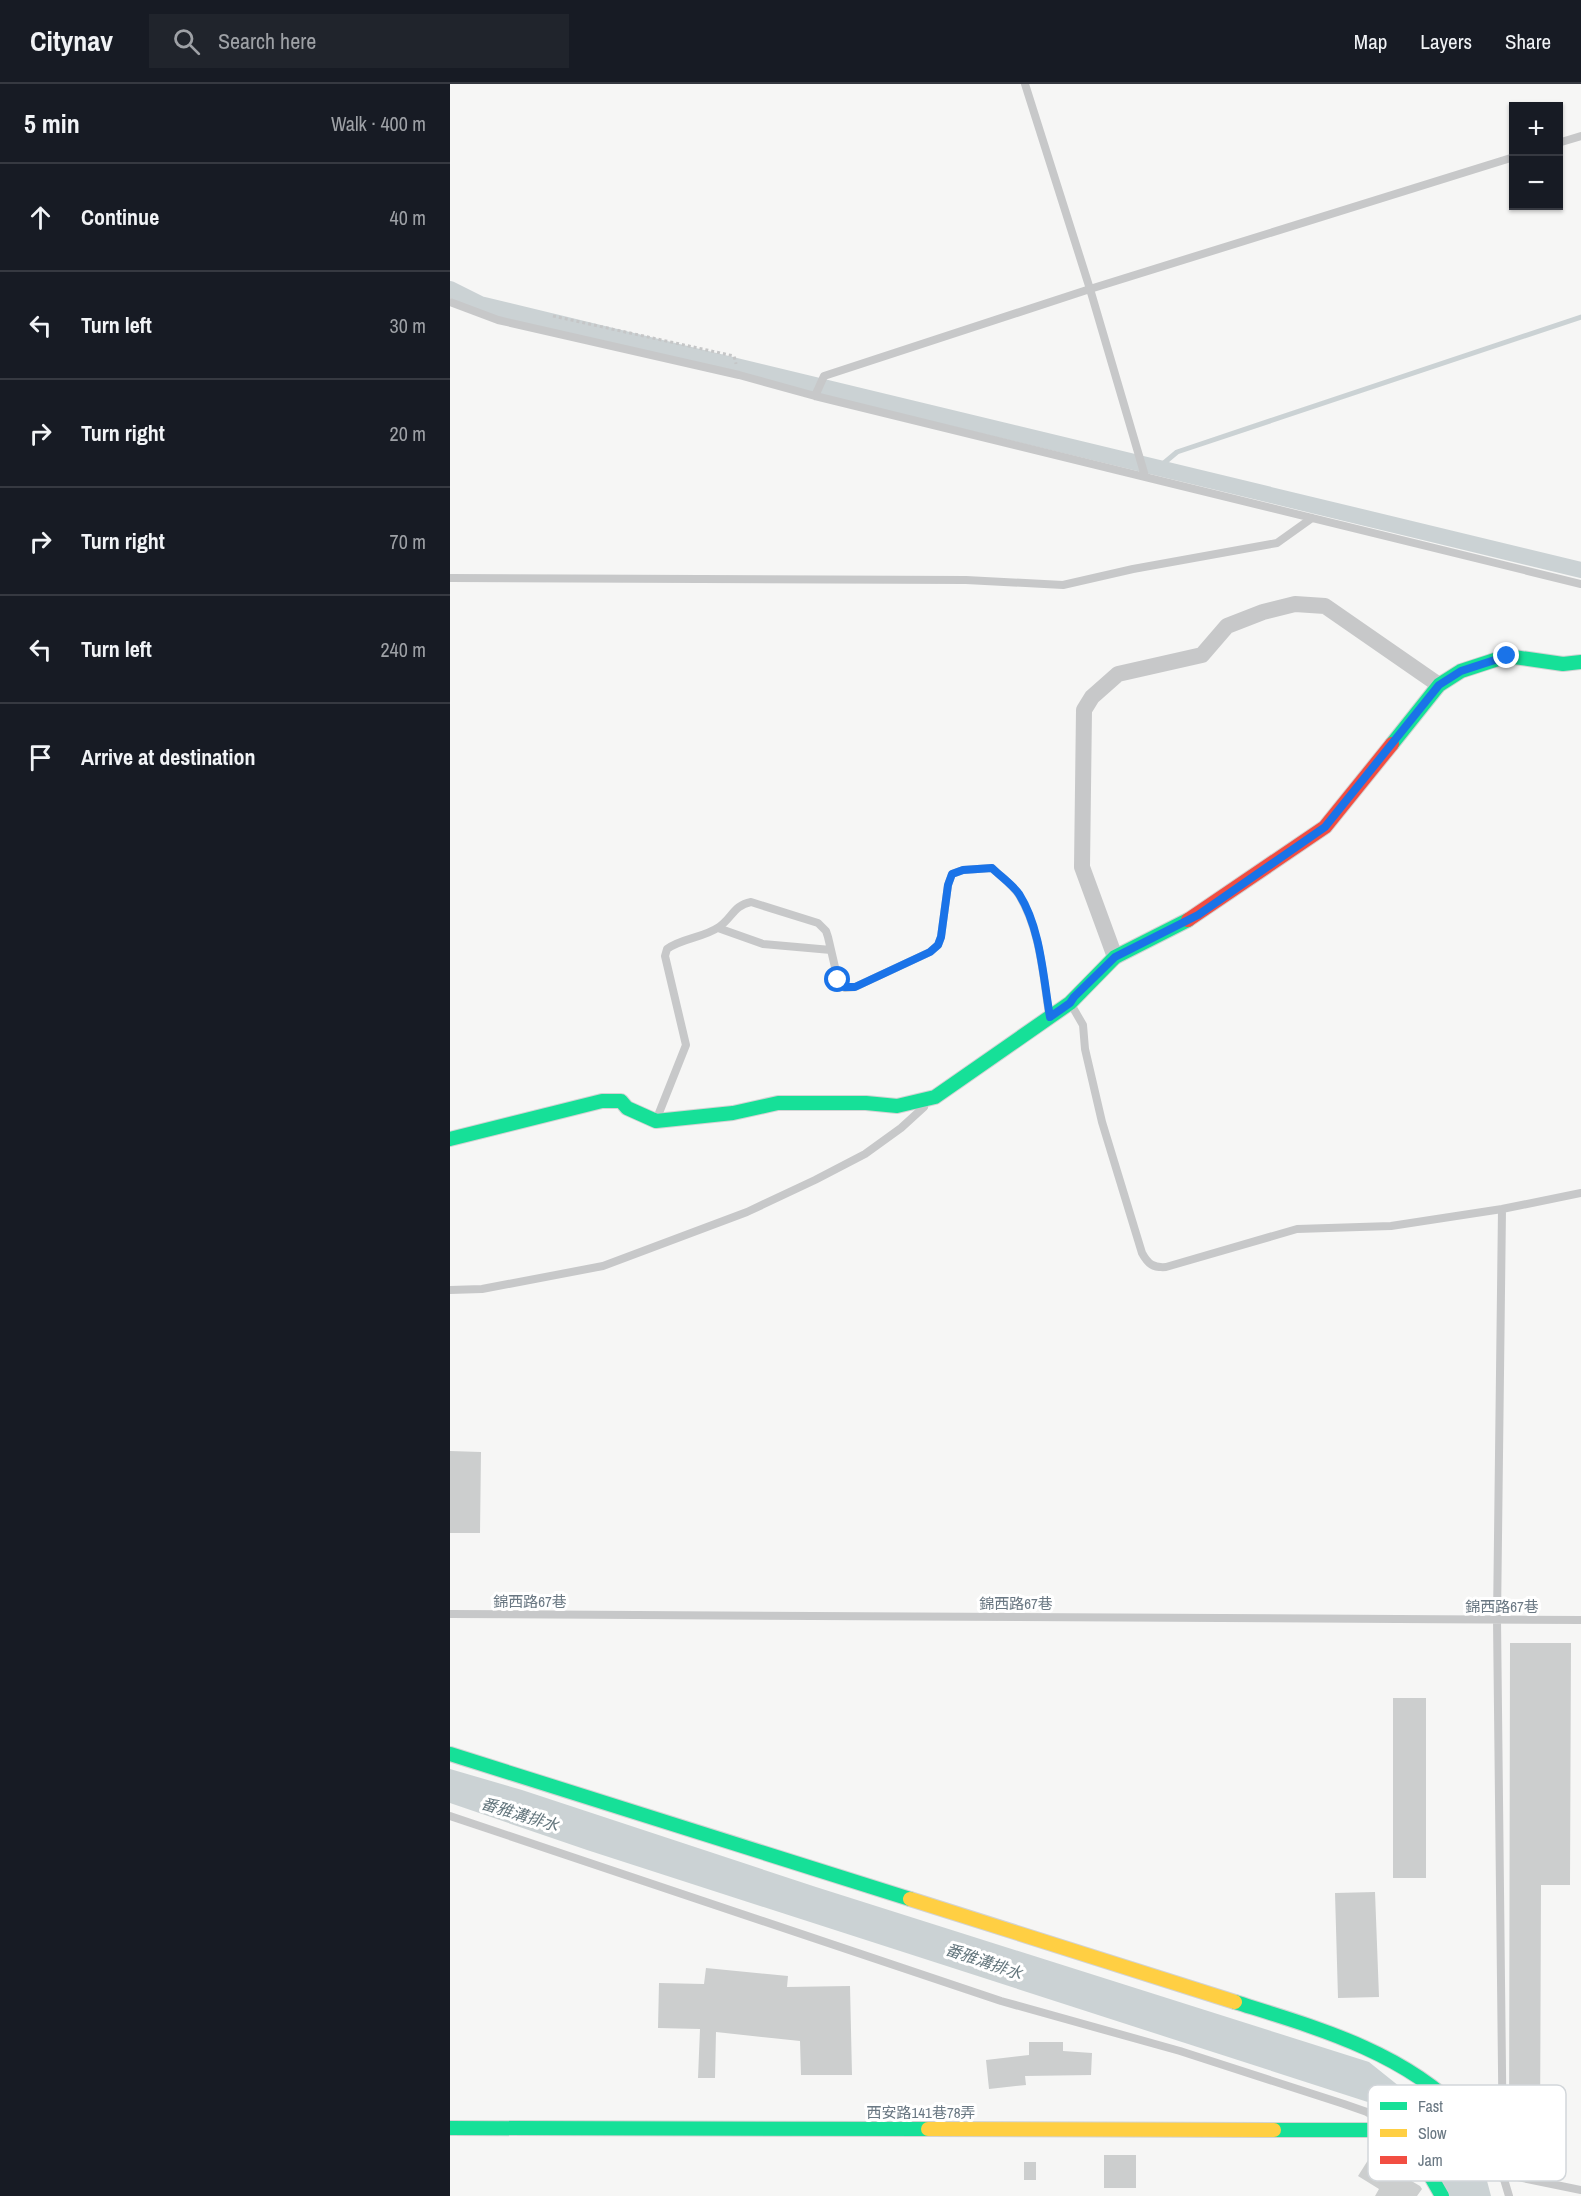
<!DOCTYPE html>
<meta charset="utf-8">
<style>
:root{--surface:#171b24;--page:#20242c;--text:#f1f3f6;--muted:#9ea1a6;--line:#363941}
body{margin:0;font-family:"Archivo Narrow","Noto Sans TC",sans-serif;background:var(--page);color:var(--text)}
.controls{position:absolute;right:18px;top:18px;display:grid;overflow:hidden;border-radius:0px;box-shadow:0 2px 4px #0004}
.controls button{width:54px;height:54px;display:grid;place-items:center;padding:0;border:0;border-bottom:2px solid var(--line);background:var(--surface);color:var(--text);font:30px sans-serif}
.stop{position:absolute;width:18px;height:18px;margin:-14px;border:4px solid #1a73e8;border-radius:50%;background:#fff}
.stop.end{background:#1a73e8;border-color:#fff;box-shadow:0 2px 6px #0008}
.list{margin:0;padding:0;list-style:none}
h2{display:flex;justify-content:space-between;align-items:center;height:78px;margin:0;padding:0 24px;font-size:26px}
h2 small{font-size:20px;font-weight:400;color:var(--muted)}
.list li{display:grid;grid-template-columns:39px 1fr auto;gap:18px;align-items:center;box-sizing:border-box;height:108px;padding:0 24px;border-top:2px solid var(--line)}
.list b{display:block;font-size:22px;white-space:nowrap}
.list em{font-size:20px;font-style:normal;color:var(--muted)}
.icon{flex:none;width:33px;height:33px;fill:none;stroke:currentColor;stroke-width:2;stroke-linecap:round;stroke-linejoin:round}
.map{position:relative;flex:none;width:1131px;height:2112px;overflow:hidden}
header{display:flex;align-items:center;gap:36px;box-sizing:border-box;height:84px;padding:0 30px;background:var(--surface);border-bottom:2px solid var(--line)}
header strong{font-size:28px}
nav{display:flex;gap:33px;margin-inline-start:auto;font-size:21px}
.search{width:420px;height:54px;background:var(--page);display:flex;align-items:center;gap:15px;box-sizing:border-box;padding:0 21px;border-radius:0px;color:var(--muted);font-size:22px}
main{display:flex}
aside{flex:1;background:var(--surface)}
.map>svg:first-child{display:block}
.water{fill:#cbd2d4}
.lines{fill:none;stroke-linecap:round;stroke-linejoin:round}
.stream{stroke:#cbd2d4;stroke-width:5}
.canal{stroke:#cbd2d4;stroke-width:16}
.building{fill:#cccece}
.fast-casing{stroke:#d2d3d3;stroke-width:16}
.slow-casing{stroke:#d2d3d3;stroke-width:16}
.jam-casing{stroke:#d2d3d3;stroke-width:16}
.path{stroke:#c5c6c7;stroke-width:3;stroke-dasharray:3 3;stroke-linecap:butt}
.lane{stroke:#c7c8c9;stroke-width:8}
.street{stroke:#c7c8c9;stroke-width:16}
.fast{stroke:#16e098;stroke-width:14}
.slow{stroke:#ffcf43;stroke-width:14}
.jam{stroke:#f24e42;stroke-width:14}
.route{stroke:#1a73e8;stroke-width:8}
.labels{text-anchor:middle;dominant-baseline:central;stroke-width:6;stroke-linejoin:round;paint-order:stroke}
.street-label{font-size:15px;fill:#697782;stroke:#fff}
.water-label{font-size:16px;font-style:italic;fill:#65777e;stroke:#fff}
.key{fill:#fff;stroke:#d2d6da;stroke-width:1.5}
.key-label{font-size:16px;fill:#697782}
</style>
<header>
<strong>Citynav</strong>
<div class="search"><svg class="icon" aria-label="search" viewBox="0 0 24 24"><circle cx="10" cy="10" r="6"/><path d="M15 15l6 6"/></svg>Search here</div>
<nav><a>Map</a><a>Layers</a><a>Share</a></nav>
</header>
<main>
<aside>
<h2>5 min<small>Walk · 400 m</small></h2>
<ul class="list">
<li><svg class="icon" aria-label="ahead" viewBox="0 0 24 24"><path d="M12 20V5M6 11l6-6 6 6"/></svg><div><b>Continue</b></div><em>40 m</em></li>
<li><svg class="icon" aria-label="left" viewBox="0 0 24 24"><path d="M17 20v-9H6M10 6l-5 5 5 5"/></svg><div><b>Turn left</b></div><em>30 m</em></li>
<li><svg class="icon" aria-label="right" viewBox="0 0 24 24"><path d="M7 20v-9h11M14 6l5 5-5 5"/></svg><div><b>Turn right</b></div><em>20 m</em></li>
<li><svg class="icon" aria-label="right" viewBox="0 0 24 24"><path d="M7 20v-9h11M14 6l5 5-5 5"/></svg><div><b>Turn right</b></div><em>70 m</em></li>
<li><svg class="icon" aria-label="left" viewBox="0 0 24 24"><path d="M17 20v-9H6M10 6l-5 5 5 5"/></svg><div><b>Turn left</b></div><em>240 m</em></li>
<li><svg class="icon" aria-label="arrive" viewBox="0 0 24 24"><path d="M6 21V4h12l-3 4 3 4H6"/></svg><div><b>Arrive at destination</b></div></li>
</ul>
</aside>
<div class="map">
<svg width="1131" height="2112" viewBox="0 0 1131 2112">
<rect width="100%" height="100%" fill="#f6f6f5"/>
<path class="water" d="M 0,1685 L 72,1706 L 366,1803 L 919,1978 L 1015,2055 L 1036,2093 L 1041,2112 L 997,2112 L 967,2061 L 927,2021 L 137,1766 L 0,1719 Z"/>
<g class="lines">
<path class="stream" d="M 708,384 L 727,368 L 1131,233"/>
<path class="canal" d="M 0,205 L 30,220 L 1131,486"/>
</g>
<path class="building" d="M 0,1367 L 31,1368 L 30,1449 L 0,1449 Z
M 1060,1559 L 1121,1559 L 1120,1801 L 1091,1801 L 1090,2057 L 1059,2057 Z
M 943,1614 L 976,1614 L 976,1794 L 943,1794 Z
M 925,1808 L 929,1913 L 888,1914 L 885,1809 Z
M 256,1884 L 338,1892 L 337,1903 L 400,1902 L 402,1991 L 351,1991 L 350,1957 L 266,1948 L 265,1994 L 248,1994 L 250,1945 L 208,1944 L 209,1899 L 254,1900 Z
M 579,1958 L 613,1958 L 613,1967 L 642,1969 L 641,1991 L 575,1992 L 576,2001 L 539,2005 L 536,1976 L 579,1971 Z
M 654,2071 L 686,2071 L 686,2104 L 654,2104 Z
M 920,2073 L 970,2102 L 972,2105 L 967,2112 L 925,2112 L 929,2105 L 908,2092 Z
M 574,2078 L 586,2078 L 586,2096 L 574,2096 Z"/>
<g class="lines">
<g class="fast-casing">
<path id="fast" d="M 942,660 L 989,601 L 1011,587 L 1057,572 L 1113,580 L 1131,578
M 0,1055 L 152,1017 L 171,1017 L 177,1024 L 206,1037 L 283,1029 L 328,1019 L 416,1019 L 447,1022 L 485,1013 L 620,919 L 665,873 L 738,836
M 0,1670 L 460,1815
M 785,1918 C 864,1943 952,1967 1012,2029 C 1029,2047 1040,2070 1053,2090
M 0,2044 L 478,2045
M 824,2046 L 942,2046 L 972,2077 L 992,2112"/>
</g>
<g class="slow-casing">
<path id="slow" d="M 460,1815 L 785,1918
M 478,2045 L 824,2046"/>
</g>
<g class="jam-casing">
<path id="jam" d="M 738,836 L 875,743 L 942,660"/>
</g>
<path class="path" d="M 103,232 L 284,272 L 286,280"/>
<path class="lane" d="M 575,0 L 640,205 L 695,392
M 1108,59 L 1131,52
M 0,218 L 48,236 L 289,291 L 365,312 L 1131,500
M 365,312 L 374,292 L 640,205 L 1064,73
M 0,494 L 516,496 L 613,501 L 683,485 L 827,459 L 862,434
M 268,844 L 313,860 L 381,866
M 622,922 L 633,941 L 635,965 L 652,1038 L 692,1169 C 698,1180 703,1184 716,1183 L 847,1145 L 941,1142 L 1052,1125 L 1131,1109
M 207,1034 L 236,961 L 215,872 L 217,865 C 232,854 253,854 269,843 C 282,834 284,821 301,818 L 368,839 L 376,847 L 378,853 L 388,896 L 395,904 L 405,903 L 480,868 L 488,861 L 491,853 L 498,801 L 502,790 L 513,786 L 542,784 C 550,792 563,801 569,811 C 590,845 593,891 599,930
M 1052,1125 L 1047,1535 L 1053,2076
M 0,1206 L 32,1205 L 153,1182 L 297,1128 L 365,1096 L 415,1070 L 451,1044 L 474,1023
M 0,1530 L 1131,1536
M 0,1732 L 551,1917 L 730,1967 L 894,2020 L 917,2028 L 936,2040
M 1053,2090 L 1131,2106
M 1053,2092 L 1059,2112"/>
<path class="street" d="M 665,873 L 632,783 L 634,626 L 642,613 L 668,590 L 752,571 L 777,542 L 813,528 L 845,520 L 875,522 L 989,601"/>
<use href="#fast" class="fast"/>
<use href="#slow" class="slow"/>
<use href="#jam" class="jam"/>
</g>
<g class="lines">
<path class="route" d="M 388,896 L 394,903 L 405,903 L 480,868 L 488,861 L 491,853 L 498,801 L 502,790 L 513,786 L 542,784 C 550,792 563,801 569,810 C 591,845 593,893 600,933 L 620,919 L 624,913 L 665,873 L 748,831 L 875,743 L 989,601 L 1011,587 L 1057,572"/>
</g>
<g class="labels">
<g class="street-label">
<text x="80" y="1517">錦西路67巷</text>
<text x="566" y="1519">錦西路67巷</text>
<text x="1052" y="1522">錦西路67巷</text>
<text x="471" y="2028">西安路141巷78弄</text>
</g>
<g class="water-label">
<text transform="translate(70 1730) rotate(17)">番雅溝排水</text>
<text transform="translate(534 1877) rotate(19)">番雅溝排水</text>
</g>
</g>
<rect x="918" y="2001" width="198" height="96" rx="9" class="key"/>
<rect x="930" y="2018" width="27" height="8" fill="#16e098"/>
<rect x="930" y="2045" width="27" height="8" fill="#ffcf43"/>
<rect x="930" y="2072" width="27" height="8" fill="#f24e42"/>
<g class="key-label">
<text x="968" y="2028">Fast</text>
<text x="968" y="2055">Slow</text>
<text x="968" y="2082">Jam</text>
</g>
</svg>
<div class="controls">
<button>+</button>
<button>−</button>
</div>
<div class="stop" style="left:388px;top:896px"></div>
<div class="stop end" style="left:1057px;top:572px"></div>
</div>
</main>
